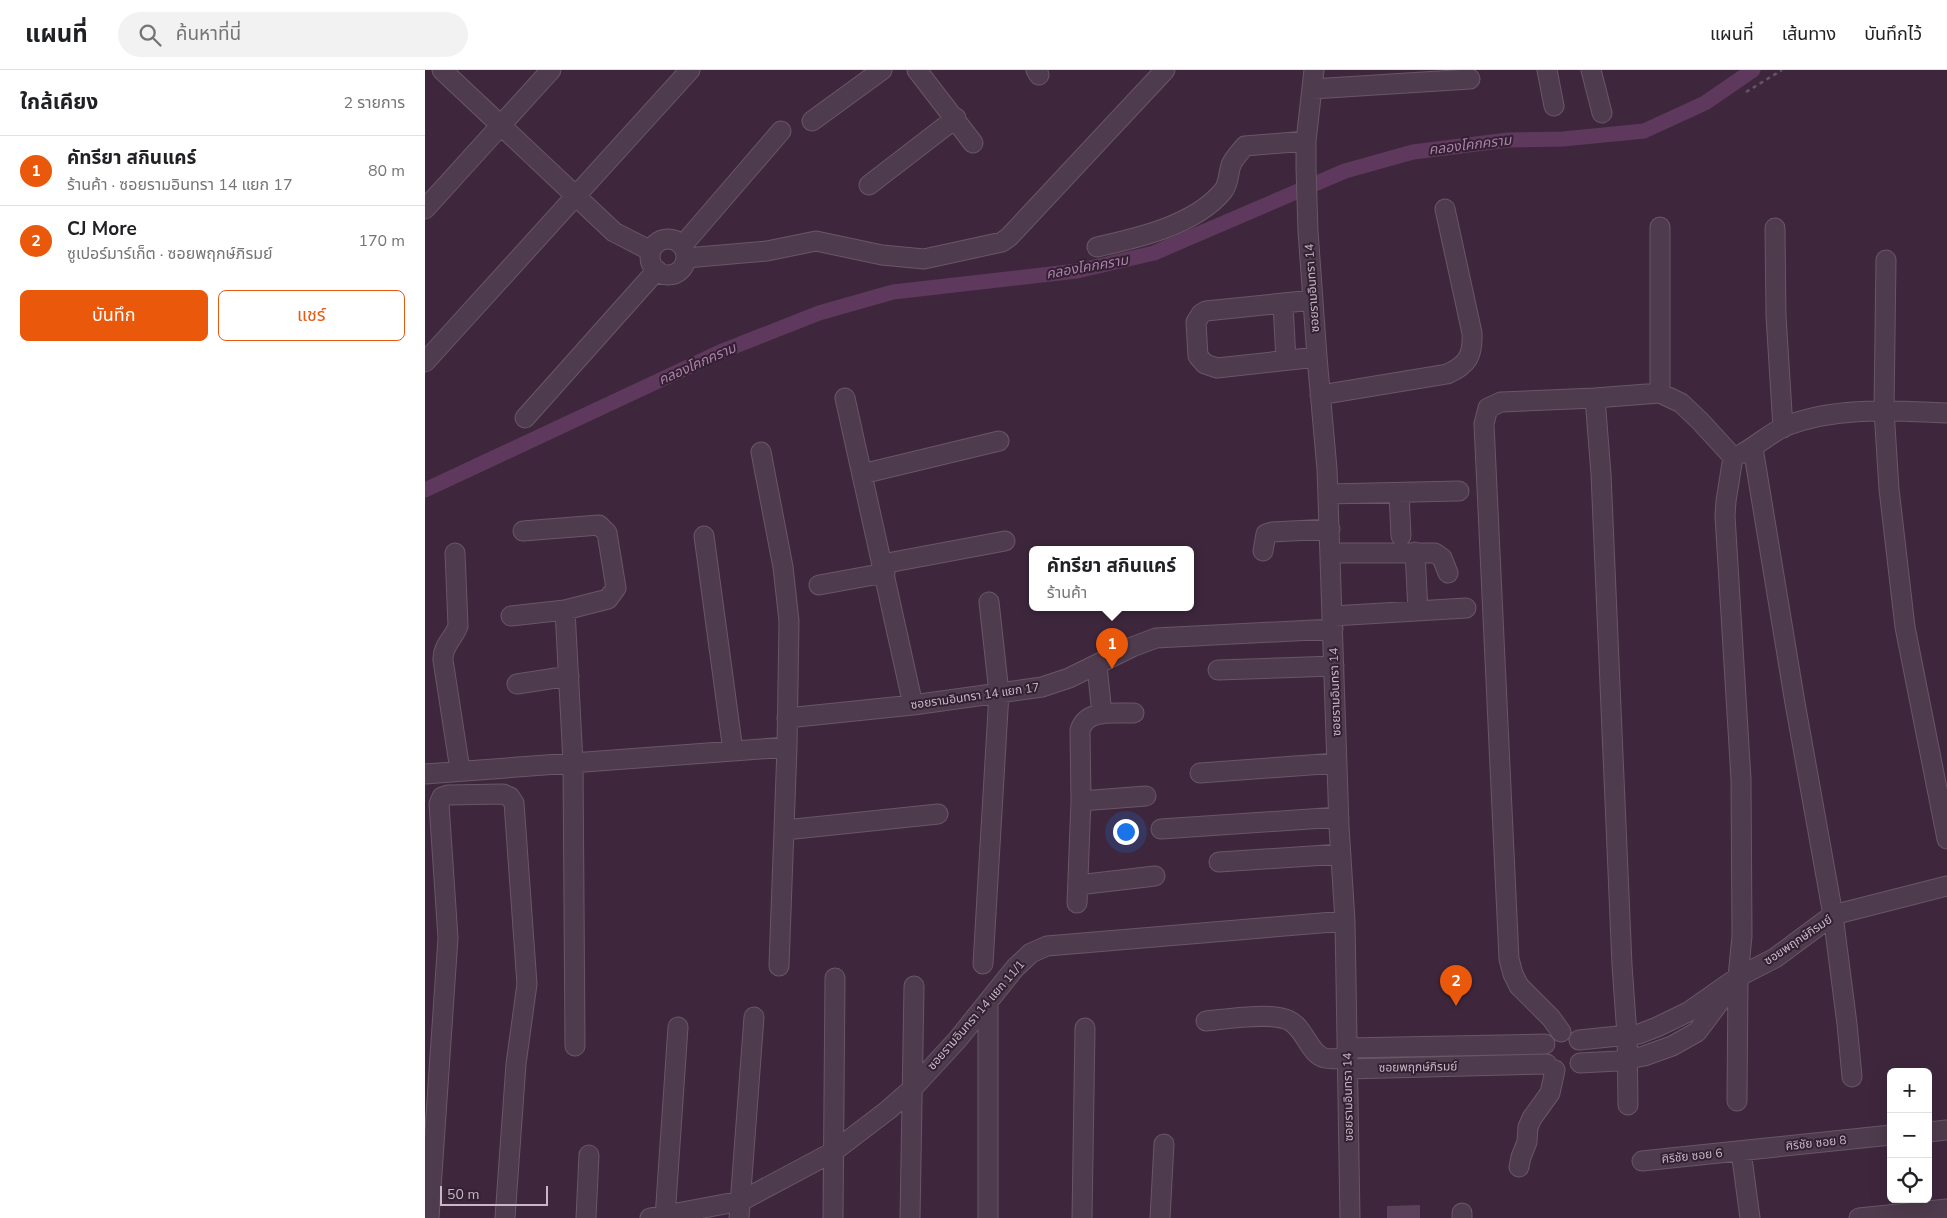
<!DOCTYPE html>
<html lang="th">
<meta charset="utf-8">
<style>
:root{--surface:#fff;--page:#f2f2f2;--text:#202124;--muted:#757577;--line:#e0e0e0;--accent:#ea580c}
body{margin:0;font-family:"Nunito Sans","Noto Sans Thai",sans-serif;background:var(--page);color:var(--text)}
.controls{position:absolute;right:15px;bottom:15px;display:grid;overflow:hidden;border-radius:8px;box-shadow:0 5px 20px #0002}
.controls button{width:45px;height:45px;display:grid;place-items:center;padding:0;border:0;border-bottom:1px solid var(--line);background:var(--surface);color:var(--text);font:25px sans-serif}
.scale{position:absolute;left:15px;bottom:12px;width:108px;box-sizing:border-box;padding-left:5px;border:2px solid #c9b7c7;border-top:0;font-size:14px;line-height:18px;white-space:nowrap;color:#c9b7c7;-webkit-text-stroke:4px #332032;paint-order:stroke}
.you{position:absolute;left:700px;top:761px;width:18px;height:18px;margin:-12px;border:4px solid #fff;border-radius:50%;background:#1a73e8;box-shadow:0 0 0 8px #1a73e833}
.badge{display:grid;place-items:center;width:32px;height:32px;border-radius:50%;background:var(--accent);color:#fff;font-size:16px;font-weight:700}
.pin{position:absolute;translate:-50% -41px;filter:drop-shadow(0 1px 2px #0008)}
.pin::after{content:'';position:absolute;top:26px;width:18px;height:15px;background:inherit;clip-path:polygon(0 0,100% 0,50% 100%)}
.popup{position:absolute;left:604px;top:476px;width:165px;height:65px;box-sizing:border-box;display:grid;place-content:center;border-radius:8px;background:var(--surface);filter:drop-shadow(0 1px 4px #0005);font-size:16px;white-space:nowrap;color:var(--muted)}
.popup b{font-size:19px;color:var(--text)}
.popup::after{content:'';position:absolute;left:50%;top:100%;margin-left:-10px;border:10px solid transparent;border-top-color:var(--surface)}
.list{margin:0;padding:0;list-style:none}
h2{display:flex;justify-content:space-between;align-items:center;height:65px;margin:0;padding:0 20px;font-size:21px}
h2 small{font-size:16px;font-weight:400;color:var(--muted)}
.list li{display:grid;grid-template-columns:32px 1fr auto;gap:15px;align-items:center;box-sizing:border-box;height:70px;padding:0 20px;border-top:1px solid var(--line)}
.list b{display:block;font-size:19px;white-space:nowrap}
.list p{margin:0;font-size:16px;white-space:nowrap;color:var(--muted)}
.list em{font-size:16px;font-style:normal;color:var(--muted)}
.actions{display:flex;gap:10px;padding:15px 20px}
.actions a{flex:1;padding:11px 0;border:1px solid var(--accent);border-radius:8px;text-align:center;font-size:18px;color:var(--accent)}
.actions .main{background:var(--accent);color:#fff}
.icon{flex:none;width:28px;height:28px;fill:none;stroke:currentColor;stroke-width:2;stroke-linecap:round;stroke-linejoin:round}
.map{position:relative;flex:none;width:1522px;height:1148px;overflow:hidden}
header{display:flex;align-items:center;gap:30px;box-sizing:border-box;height:70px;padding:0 25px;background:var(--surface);border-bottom:1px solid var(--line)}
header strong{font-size:24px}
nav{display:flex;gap:28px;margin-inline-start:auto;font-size:18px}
.search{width:350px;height:45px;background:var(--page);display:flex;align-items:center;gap:12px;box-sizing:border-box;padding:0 18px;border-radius:28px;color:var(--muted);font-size:19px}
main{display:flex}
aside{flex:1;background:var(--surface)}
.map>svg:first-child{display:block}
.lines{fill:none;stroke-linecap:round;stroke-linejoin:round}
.canal{stroke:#5f395d;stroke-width:15}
.building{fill:#5b415a}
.minor-casing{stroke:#695667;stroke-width:21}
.path{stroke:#625569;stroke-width:2.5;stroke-dasharray:4 4;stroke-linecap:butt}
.minor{stroke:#4e3b4d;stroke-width:19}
.labels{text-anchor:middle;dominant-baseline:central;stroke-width:4;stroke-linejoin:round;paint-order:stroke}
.street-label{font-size:12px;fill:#c9b7c7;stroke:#332032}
.water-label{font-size:14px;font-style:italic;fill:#ae81ab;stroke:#332032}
</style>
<header>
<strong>แผนที่</strong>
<div class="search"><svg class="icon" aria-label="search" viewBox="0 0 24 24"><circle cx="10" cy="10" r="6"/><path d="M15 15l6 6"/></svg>ค้นหาที่นี่</div>
<nav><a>แผนที่</a><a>เส้นทาง</a><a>บันทึกไว้</a></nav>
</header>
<main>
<aside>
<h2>ใกล้เคียง<small>2 รายการ</small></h2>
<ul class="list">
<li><span class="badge">1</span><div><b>คัทรียา สกินแคร์</b><p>ร้านค้า · ซอยรามอินทรา 14 แยก 17</p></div><em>80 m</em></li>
<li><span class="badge">2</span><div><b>CJ More</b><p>ซูเปอร์มาร์เก็ต · ซอยพฤกษ์ภิรมย์</p></div><em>170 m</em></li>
</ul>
<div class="actions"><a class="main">บันทึก</a><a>แชร์</a></div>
</aside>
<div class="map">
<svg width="1522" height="1148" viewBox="0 0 1522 1148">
<rect width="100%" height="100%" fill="#3e273d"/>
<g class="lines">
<path class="canal" d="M 0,420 L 295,282 L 394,243 L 468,222 L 652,201 L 729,183 L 920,101 L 988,82 L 1083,70 L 1138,69 L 1219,61 L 1280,33 L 1328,0"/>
</g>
<path class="building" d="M 995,1135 L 995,1148 L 962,1148 L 962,1136 Z"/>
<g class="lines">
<g class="minor-casing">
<path id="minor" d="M 17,0 L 189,162 L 226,181
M 492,0 L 548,73
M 611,0 L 614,5
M 889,0 L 881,71 L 881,98 L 883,161 L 892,287 L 902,399 L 914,756 L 920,851 L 925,1148
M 1122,0 L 1129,36
M 1166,0 L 1177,43
M 887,19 L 1045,9
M 387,51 L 457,0
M 444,115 L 531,48
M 0,139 L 126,0
M 1350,158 L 1351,246 L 1358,358
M225 187a18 18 0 1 1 36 0a18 18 0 1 1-36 0Z
M 257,176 L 356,61
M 672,177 C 713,168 770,155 798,121 C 804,114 803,104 806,95 C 809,88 815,82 820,76 L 881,71
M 261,188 L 342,181 L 391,171 L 457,185 L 499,189 L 577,172 L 584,167 L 740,0
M 1461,190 L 1459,340 L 1464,419 L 1480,557 L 1522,769
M 888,230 L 781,241 L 776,244 L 771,252 L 773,286 L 780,294 L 792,298 L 892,287
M 858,234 L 861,290
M 0,292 L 265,0
M 1235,323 L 1235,157
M 895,325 L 1022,304 C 1043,295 1048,285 1047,263 L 1020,139
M 420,328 L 488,635
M 1170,328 L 1176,404 L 1197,895 L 1202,965 L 1203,1035
M 100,348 L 232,200
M 1328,378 L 1370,633 L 1408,845 L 1422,954 L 1427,1007
M 336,382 L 358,497 L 364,551 L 362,677 L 354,896
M 1318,383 C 1333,375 1345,363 1361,356 C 1411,336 1469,341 1522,343
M 1308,387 L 1301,431 L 1300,446 L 1316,709 L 1317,866 L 1313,907 L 1312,1031
M 437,404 L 574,371
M 974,423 L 976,466
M 903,424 L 1034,421
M 98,461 L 174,455 L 182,463 L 191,518 L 183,529 L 140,540 L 148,692 L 150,976
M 279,466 L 308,681
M 838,481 L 841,464 L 847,462 L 905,459
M 990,482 L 993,541
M 30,483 L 33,556 C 29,568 17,576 18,590 L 35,700
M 905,483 L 1010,483 L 1017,488 L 1023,503
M 457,494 L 580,471
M 394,515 L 460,503
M 86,546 L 140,540
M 908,546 L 1041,538
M 672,596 L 677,644
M 793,600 L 909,596
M 92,614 L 144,606
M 362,648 L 488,635 L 617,617 L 644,608 L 707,577 L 731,568 L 908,559
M 775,703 L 912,693
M 0,704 L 362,677
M 656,731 L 721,726
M 736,759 L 914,747
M 360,760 L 513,744
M 794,792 L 916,784
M 653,815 L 730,806
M 652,833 L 656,731 L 655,660 C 662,638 689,644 709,643
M 558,894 L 574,623 L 564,532
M 781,951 C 801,949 845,942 863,950 C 880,957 884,985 900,988 C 907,990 916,988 923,987
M 1136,962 L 1126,948 L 1094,916 L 1088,904 L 1084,889 L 1059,354 L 1063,338 L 1076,332 L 1170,328 L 1235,323 L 1256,333 L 1275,351 L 1308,387
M 1154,970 L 1214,964 L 1232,957 L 1263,942 L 1313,907 L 1350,888 L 1408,845 L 1522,816
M 922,978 L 1120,974
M 1155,993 L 1193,991 L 1219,986 L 1247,976 L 1272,962 L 1305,918
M 923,999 L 1122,994
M 1503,1062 L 1522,1060
M 1316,1081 L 1325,1148
M 1217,1091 L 1466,1065
M 1094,1097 L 1096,1087 L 1102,1072 L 1103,1057 L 1107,1048 L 1125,1023 L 1130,1000
M 4,1148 L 23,868 L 14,734 L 17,727 L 23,725 L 78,724 L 85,727 L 89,733 L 102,914 L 91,994 L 80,1148
M 161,1148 L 164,1085
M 225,1148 L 316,1131 L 408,1082 L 463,1040 L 487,1019 L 533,969 L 590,898 L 606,883 L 622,876 L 920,851
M 240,1148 L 253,957
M 314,1148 L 329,947
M 408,1148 L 410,908
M 485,1148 L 489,916
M 563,1148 L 563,933
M 657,1148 L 660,958
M 735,1148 L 739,1074
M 1037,1148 L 1037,1143
M 1434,1148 L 1522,1139"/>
</g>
<path class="path" d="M 1321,22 L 1357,0"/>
<use href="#minor" class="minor"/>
</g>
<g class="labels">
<g class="street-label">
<text transform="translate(887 218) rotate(-94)">ซอยรามอินทรา 14</text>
<text transform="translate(910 622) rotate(-92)">ซอยรามอินทรา 14</text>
<text transform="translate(550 626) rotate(-8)">ซอยรามอินทรา 14 แยก 17</text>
<text transform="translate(1373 870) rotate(-34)">ซอยพฤกษ์ภิรมย์</text>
<text transform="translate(551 945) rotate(-49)">ซอยรามอินทรา 14 แยก 11/1</text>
<text transform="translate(993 997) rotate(-1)">ซอยพฤกษ์ภิรมย์</text>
<text transform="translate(923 1027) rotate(-91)">ซอยรามอินทรา 14</text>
<text transform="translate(1391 1073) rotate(-6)">ศิริชัย ซอย 8</text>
<text transform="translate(1267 1086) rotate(-6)">ศิริชัย ซอย 6</text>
</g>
<g class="water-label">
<text transform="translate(1045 75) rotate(-7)">คลองโคกคราม</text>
<text transform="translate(662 197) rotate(-10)">คลองโคกคราม</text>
<text transform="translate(272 294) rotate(-24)">คลองโคกคราม</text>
</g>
</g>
</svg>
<div class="controls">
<button>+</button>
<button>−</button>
<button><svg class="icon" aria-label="locate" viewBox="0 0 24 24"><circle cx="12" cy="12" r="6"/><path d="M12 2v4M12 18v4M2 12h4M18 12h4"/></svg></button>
</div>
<div class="scale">50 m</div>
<div class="you"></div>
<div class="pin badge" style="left:687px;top:599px">1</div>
<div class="popup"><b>คัทรียา สกินแคร์</b>ร้านค้า</div>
<div class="pin badge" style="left:1031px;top:936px">2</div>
</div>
</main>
